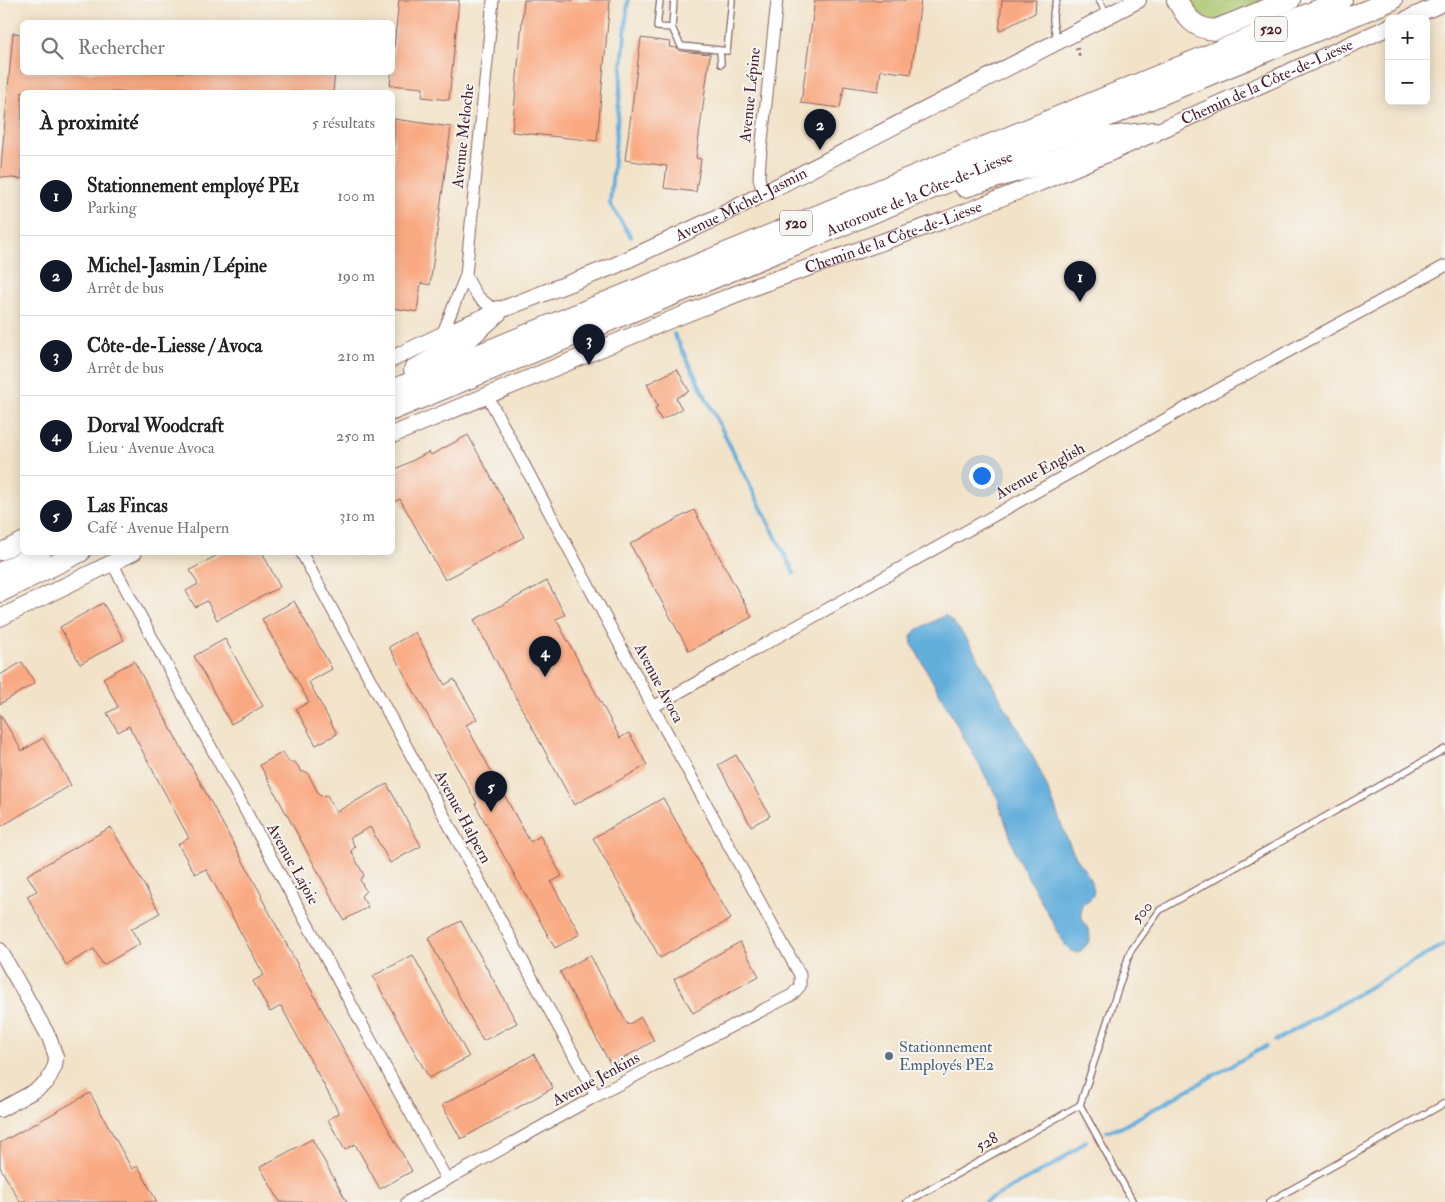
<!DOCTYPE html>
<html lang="fr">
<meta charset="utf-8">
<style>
:root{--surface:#fff;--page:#f6f6f6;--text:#222;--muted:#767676;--line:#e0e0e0;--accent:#111827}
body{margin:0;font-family:"IM FELL Double Pica",serif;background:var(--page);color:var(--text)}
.controls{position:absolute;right:15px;top:15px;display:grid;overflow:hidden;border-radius:8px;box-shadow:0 2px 12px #0003}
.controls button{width:45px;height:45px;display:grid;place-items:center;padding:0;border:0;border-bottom:1px solid var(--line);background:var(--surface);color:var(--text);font:25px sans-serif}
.you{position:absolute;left:981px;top:475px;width:18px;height:18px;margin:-12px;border:4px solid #fff;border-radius:50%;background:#1a73e8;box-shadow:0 0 0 8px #1a73e833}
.badge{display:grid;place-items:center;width:32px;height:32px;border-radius:50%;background:var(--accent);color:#fff;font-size:16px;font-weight:700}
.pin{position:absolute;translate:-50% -41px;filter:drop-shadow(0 1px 2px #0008)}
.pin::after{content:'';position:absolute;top:26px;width:18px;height:15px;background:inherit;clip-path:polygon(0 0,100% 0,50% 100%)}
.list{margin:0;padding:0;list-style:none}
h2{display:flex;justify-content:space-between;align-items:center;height:65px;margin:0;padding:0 20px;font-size:21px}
h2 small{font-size:16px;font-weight:400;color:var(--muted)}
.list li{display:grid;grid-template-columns:32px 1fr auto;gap:15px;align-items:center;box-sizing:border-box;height:80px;padding:0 20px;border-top:1px solid var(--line)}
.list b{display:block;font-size:19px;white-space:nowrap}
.list p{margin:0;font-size:16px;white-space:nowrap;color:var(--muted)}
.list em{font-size:16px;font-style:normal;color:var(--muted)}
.icon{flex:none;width:28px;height:28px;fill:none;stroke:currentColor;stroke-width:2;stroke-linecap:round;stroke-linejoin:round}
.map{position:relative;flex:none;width:1445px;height:1202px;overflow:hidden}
.search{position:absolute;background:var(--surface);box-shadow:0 2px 12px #0003;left:20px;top:20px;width:375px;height:55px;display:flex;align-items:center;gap:12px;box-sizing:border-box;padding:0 18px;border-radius:8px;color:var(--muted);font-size:19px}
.panel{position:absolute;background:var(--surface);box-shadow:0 2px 12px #0003;left:20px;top:90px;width:375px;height:465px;border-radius:8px}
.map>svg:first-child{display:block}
.green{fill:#aac56c;stroke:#7a724c}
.water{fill:#62aedb;stroke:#566683}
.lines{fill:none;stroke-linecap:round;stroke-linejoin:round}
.stream{stroke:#62aedb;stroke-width:4}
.building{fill:#f9a981}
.service-casing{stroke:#856362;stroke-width:8}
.minor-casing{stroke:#856362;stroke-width:13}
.tertiary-casing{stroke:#856362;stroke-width:16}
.secondary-casing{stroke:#856362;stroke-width:18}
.motorway-casing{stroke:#856362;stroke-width:22}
.path{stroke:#856362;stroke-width:2.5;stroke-dasharray:4 4;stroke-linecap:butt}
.service{stroke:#fff;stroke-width:5.5}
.minor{stroke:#fff;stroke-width:11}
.tertiary{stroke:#fff;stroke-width:14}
.secondary{stroke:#fff;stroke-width:16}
.motorway{stroke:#fff;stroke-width:20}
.service-dot{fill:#5c6f8a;stroke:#f6f6f2;stroke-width:2}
.labels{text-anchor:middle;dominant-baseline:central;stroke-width:4;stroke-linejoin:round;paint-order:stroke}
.shield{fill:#f6f6f2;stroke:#7e6067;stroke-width:1}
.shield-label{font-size:15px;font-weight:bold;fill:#4a1f2b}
.street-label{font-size:16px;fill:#4a1f2b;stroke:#f6f6f2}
.service-label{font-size:16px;fill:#4e5e75;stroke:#f6f6f2;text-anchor:start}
</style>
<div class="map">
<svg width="1445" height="1202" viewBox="0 0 1445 1202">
<rect width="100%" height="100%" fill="#f6f6f2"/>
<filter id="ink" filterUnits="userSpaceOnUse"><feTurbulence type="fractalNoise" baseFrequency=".02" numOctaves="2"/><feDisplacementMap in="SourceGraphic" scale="10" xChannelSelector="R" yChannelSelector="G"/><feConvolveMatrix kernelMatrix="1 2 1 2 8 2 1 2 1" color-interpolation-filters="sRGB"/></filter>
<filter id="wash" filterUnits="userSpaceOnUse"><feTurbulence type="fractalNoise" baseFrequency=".0096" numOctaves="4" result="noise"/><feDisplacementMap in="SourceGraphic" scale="20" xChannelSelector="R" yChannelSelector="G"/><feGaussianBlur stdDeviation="1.12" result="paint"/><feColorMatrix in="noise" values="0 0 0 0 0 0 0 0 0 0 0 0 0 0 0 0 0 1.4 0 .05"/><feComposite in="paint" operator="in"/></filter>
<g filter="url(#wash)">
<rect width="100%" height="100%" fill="#f2e2c8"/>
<path class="green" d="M 1190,0 L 1269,0 C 1256,5 1229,18 1216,20 C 1204,21 1193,11 1190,0 Z"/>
<path class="water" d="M 945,615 C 967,633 978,659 992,683 C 1007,711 1024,738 1038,767 C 1051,793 1059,821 1071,848 C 1077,861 1087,871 1092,884 C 1099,901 1083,899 1081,909 C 1079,926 1104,934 1078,953 L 1071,951 L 1065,945 L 1017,857 L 997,797 L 912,644 L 911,637 L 915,631 Z"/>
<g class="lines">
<path class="stream" d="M 628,0 L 610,204 L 631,237
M 674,334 L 794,573
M 1275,1041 L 1445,944
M 1107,1131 L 1120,1128 L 1266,1046
M 985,1202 L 1057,1163 L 1086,1141"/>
</g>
<g id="blocks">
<path class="building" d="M 399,0 L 459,0 L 449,100 L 422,97 L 423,88 L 390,85 Z
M 524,0 L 610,0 L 597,141 L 512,132 Z
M 815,0 L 921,0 L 911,74 L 881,70 L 878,91 L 844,86 L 840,108 L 801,103 Z
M 1002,0 L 1036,0 L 1035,13 L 999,31 Z
M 13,33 L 22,34 L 22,72 L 335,72 L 333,92 L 22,92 L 22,179 L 0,177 Z
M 641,38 L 670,42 L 669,47 L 677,48 L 680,51 L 710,54 L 696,158 L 701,159 L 696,192 L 664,188 L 667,166 L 625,160 Z
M 394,119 L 451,127 L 430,285 L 421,283 L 417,312 L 392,308 Z
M 677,369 L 689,391 L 676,398 L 682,409 L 661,420 L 655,408 L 658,406 L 647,384 Z
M 468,435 L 524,537 L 445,580 L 400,499 L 392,503 L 392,471 L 429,452 L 431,455 Z
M 694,510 L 752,617 L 689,651 L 630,544 Z
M 223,552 L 262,552 L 280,587 L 217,620 L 207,601 L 195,607 L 186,591 L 198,584 L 190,570 Z
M 547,581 L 565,615 L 556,619 L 620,738 L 629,733 L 647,765 L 574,805 L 474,620 Z
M 294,601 L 332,669 L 309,682 L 337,734 L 316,745 L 296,709 L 309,702 L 262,619 Z
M 103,603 L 124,640 L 80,664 L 60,627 Z
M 415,632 L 445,685 L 454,679 L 477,719 L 466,725 L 530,842 L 540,836 L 562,876 L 551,882 L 580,934 L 555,948 L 475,804 L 477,803 L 389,647 Z
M 225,639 L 263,706 L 231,724 L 194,656 Z
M 134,661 L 262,896 L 261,897 L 335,1034 L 412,1171 L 380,1189 L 355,1144 L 345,1150 L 328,1120 L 339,1113 L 281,1006 L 270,1012 L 253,981 L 264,975 L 206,869 L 195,874 L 178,844 L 189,838 L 129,726 L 118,732 L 107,713 L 118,707 L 103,678 Z
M 22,662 L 35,683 L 0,704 L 0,675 Z
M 0,714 L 22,751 L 43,738 L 71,785 L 0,827 Z
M 283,752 L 289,762 L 295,762 L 302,772 L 307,772 L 320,796 L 327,795 L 336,812 L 387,784 L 421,846 L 390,863 L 370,827 L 350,838 L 355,847 L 351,851 L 364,875 L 360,880 L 366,891 L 361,896 L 368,907 L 344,920 L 260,765 Z
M 736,755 L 770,816 L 751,826 L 718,765 Z
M 663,798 L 731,919 L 660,958 L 593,838 Z
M 111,827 L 160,913 L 131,929 L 140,944 L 103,965 L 94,949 L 66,965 L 27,896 L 37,891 L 27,875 Z
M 461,921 L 517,1023 L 483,1041 L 428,938 Z
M 740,942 L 759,976 L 693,1013 L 674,979 Z
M 413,955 L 469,1057 L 429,1078 L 373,976 Z
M 590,955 L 628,1025 L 641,1017 L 654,1041 L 611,1065 L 560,972 Z
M 534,1054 L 553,1088 L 461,1139 L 442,1105 Z
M 90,1093 L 132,1169 L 138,1166 L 157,1202 L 20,1202 L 0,1167 L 0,1143 Z
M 312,1139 L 347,1202 L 280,1202 L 260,1167 Z"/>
</g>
</g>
<g filter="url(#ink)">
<use href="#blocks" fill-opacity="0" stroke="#856362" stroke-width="1"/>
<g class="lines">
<g class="service-casing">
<path id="service" d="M 660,0 L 657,27 L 672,28
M 674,0 L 672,28 L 681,46 L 720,50 L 721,64
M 1057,0 C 1051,13 1052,26 1058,39
M 1099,0 L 1107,14
M 720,50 L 727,51 L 732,0
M 907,1202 L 1080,1105
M 1133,1202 L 1080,1105 L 1130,952 L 1160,910 L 1445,749
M 1269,1202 L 1445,1103"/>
</g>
<g class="minor-casing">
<path id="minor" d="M 763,193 L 759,178 L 760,160 L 777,0
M 466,275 C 474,294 480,301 498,311
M 442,335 L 466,275 L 493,0
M 301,552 L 596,1096
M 112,563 L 220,764 L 447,1180
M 653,707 L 1230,383 L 1445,266
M 407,1202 L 596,1096 L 792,995 L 800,986 L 800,975 L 653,707 L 487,395"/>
</g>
<g class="tertiary-casing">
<path id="tertiary" d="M 0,950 L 49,1037 L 56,1057 L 55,1066 L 47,1082 L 36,1090 L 0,1110"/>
</g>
<g class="secondary-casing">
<g id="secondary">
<path d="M 1407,19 L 1445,2"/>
<path id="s1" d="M 392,359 L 442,335 L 498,311 L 614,266 L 720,216 L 1138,0"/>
<path id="s2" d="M 392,435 L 670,320 L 759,285 L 945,220 L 1039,183 L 1112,152 L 1389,27"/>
<path d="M 0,552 L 22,541"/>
<path d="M 0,618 L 134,552"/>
</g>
</g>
<g class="motorway-casing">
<g id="motorway">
<path d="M 1177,0 C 1186,17 1194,29 1215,30 L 1290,0"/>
<path d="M 965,187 L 1054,160 L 1109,137 L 1154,132"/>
<path d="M 414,370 L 465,341 L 498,311"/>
<path d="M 392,390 L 1342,0"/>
<path id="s3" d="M 392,410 L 1392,0"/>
<path d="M 0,573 L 41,552"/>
<path d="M 0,592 L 80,552"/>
</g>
</g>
<path class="path" d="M 1079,48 L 1076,49 L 1080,56"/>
<use href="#service" class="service"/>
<use href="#minor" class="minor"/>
<use href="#tertiary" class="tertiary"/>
<use href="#secondary" class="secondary"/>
<use href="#motorway" class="motorway"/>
</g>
</g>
<circle class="service-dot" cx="889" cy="1056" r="5"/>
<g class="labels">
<g class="shield">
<rect x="1255" y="16.5" width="32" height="25" rx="4"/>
<rect x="780" y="210.5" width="32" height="25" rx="4"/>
</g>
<g class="shield-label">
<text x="1271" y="29">520</text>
<text x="796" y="223">520</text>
</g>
<g class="street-label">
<text stroke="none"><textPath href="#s2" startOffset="944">Chemin de la Côte-de-Liesse</textPath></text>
<text transform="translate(750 95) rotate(-84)">Avenue Lépine</text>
<text transform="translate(463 136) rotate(-84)">Avenue Meloche</text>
<text stroke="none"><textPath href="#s3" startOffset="570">Autoroute de la Côte-de-Liesse</textPath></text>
<text stroke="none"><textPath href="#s1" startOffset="382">Avenue Michel-Jasmin</textPath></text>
<text stroke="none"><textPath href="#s2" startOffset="539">Chemin de la Côte-de-Liesse</textPath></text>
<text transform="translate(1040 471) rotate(-29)">Avenue English</text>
<text transform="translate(659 683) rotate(62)">Avenue Avoca</text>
<text transform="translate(463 817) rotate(62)">Avenue Halpern</text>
<text transform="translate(293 864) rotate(61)">Avenue Lajoie</text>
<text transform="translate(1142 912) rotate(-49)">500</text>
<text transform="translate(596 1079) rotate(-28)">Avenue Jenkins</text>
<text transform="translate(987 1142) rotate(-29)">528</text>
</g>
<g class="service-label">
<text x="899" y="1047">Stationnement<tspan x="899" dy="18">Employés PE2</tspan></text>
</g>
</g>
</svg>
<div class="controls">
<button>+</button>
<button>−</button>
</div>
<div class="you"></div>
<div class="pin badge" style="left:1080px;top:302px">1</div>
<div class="pin badge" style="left:820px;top:150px">2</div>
<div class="pin badge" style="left:589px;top:365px">3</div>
<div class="pin badge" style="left:545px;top:677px">4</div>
<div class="pin badge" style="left:491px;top:812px">5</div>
<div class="search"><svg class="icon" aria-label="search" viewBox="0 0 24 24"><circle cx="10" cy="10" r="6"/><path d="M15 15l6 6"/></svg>Rechercher</div>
<section class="panel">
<h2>À proximité<small>5 résultats</small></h2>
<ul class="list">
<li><span class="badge">1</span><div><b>Stationnement employé PE1</b><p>Parking</p></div><em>100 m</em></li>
<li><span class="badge">2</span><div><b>Michel-Jasmin / Lépine</b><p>Arrêt de bus</p></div><em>190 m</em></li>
<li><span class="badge">3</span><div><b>Côte-de-Liesse / Avoca</b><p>Arrêt de bus</p></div><em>210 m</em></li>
<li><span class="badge">4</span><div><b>Dorval Woodcraft</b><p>Lieu · Avenue Avoca</p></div><em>250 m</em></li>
<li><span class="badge">5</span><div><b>Las Fincas</b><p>Café · Avenue Halpern</p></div><em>310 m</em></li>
</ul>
</section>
</div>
